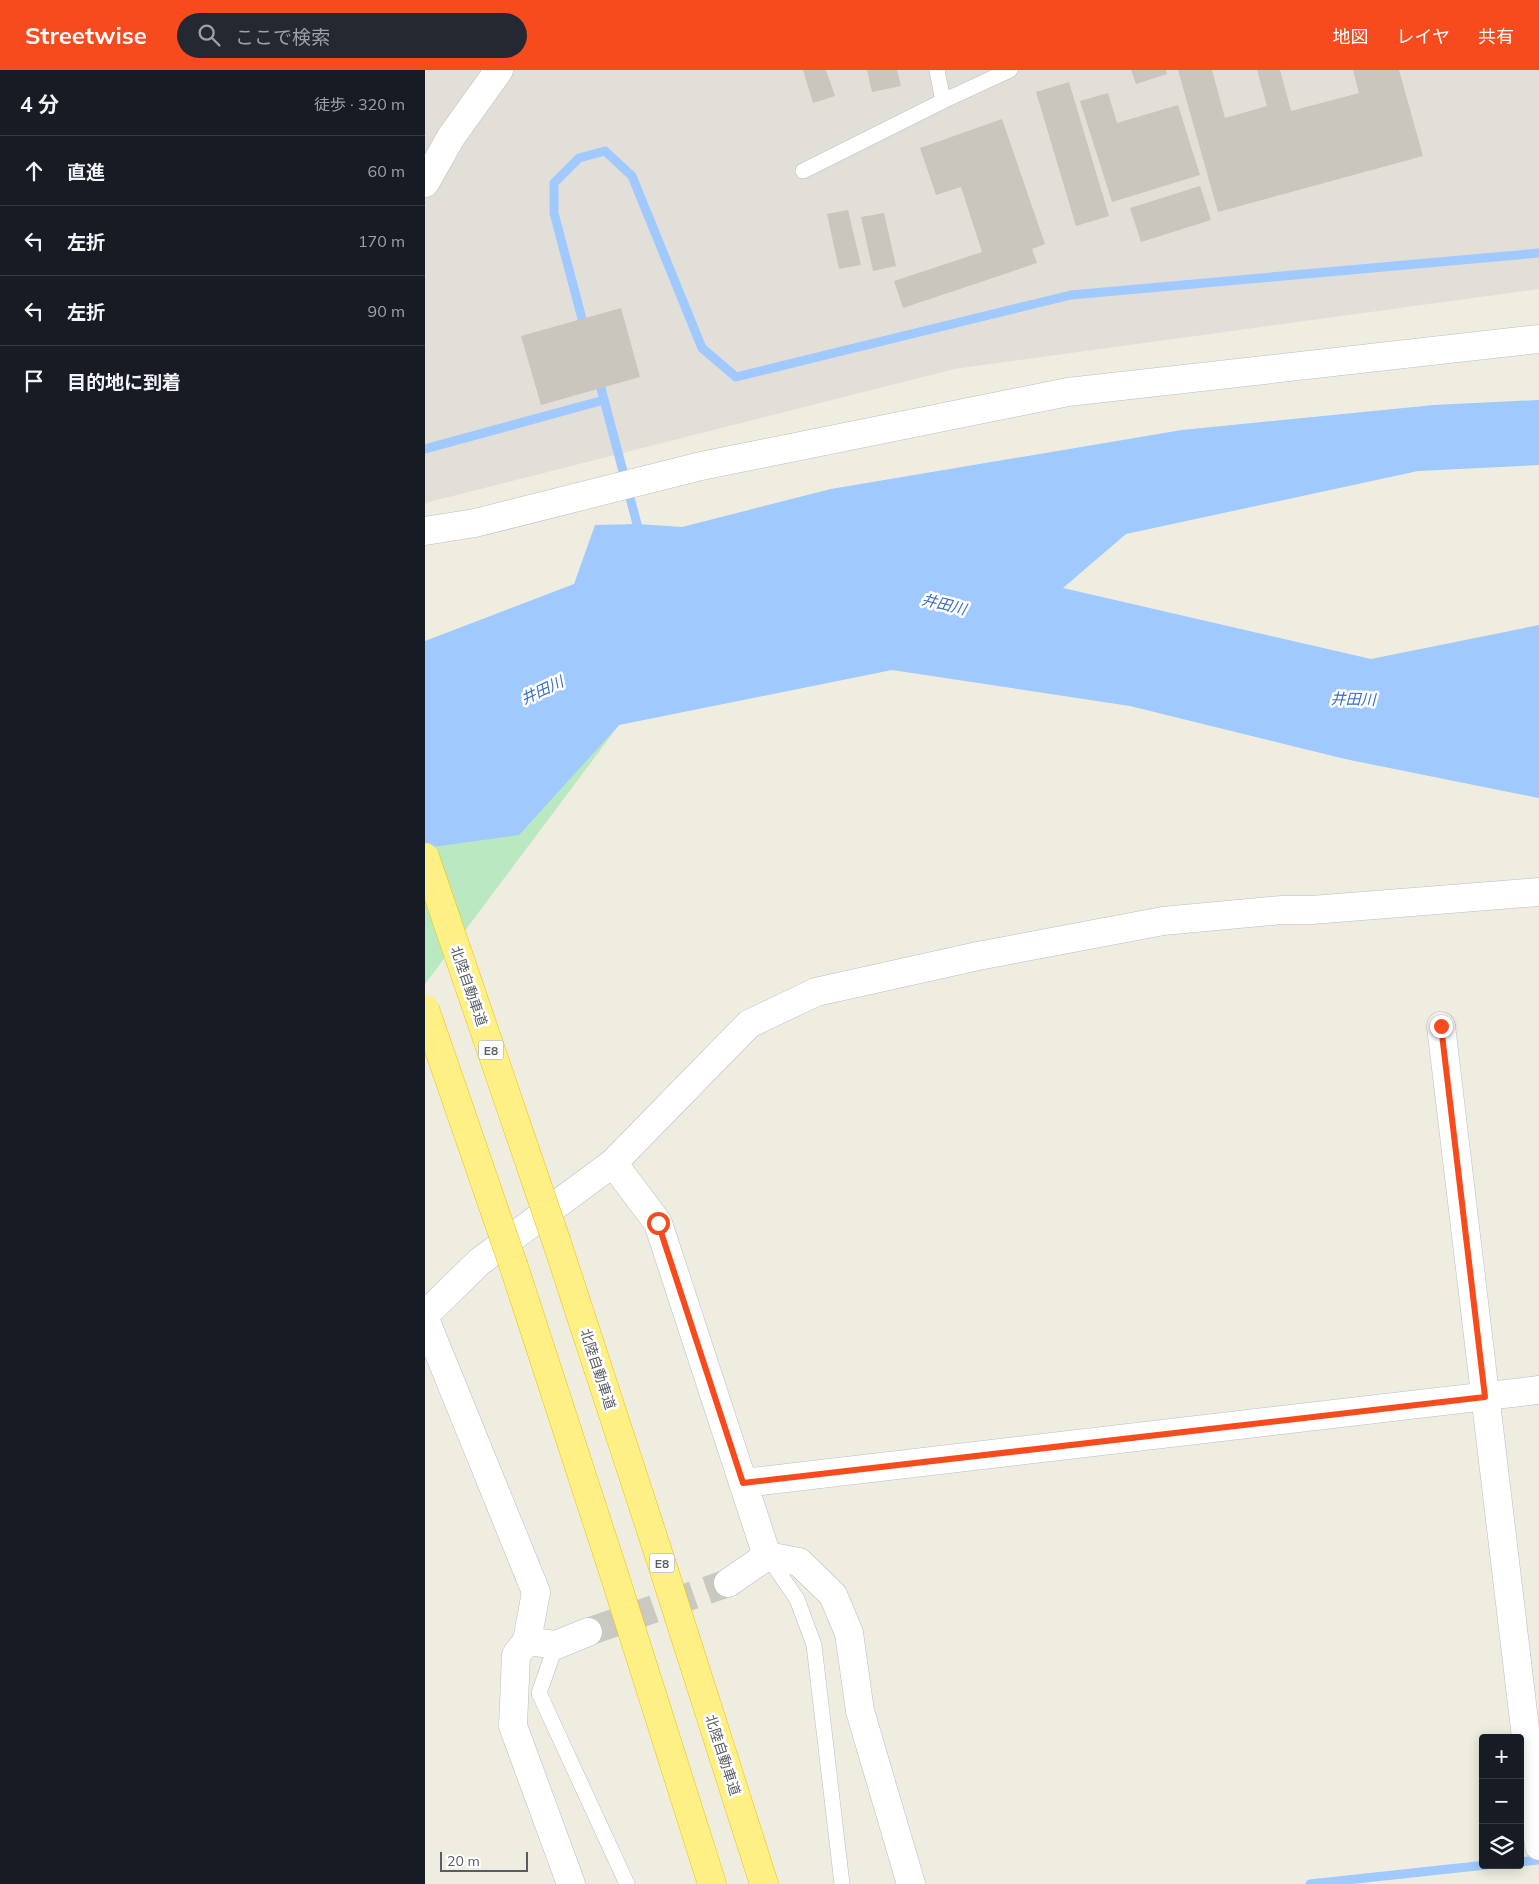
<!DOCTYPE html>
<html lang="ja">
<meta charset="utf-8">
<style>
:root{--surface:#171b24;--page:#242831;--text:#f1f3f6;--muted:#9ea1a6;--line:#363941;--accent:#f74a1d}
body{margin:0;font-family:Mulish,"Noto Sans JP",sans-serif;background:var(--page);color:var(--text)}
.controls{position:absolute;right:15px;bottom:15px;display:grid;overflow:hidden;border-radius:5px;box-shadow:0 2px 12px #0003}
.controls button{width:45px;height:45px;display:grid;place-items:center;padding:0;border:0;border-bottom:1px solid var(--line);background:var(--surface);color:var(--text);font:25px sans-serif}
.scale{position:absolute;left:15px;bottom:12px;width:88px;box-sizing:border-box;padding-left:5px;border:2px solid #595c63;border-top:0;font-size:14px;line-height:18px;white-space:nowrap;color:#595c63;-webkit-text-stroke:4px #fff;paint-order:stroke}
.stop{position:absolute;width:15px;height:15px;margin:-11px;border:4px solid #f74a1d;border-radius:50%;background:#fff}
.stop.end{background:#f74a1d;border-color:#fff;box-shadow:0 1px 5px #0008}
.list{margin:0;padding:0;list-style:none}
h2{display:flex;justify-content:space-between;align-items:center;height:65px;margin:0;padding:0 20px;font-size:21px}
h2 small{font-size:16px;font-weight:400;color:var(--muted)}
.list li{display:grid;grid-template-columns:32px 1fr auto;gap:15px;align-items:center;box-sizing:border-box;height:70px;padding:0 20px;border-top:1px solid var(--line)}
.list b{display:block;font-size:19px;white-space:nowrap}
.list em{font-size:16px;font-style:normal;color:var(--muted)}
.icon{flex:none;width:28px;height:28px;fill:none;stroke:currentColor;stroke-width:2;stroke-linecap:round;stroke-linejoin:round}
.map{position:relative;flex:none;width:1114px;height:1814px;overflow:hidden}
header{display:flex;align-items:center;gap:30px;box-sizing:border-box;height:70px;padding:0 25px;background:var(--accent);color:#fff}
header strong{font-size:24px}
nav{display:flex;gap:28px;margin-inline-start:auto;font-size:18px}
.search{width:350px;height:45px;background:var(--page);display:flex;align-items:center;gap:12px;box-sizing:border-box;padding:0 18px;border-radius:28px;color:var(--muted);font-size:19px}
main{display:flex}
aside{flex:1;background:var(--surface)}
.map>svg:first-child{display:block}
.industrial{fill:#e1dfd8}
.green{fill:#bae8c0}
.water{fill:#9fc9ff}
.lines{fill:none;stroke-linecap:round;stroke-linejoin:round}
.stream{stroke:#9fc9ff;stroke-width:9}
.building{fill:#c9c6be}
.minor-tunnel{stroke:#c9c9c1;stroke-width:28;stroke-dasharray:28 14;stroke-linecap:butt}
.service-casing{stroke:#bbbdc4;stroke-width:16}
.minor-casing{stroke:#bbbdc4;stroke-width:29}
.motorway-casing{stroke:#eec300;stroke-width:29}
.service{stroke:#fff;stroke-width:15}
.minor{stroke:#fff;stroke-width:28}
.motorway{stroke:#fff086;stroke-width:28}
.motorway-bridge-casing{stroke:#eec300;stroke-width:29;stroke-linecap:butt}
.motorway-bridge{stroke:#fff086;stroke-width:28}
.route{stroke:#f74a1d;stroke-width:6}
.labels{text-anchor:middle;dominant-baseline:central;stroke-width:5;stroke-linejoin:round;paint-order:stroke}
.shield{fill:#fff;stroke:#8b8d92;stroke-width:1}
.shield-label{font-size:12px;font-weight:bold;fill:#595c63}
.street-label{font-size:14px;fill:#595c63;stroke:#fff}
.water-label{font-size:15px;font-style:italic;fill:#386dcc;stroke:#fff}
</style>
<header>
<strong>Streetwise</strong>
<div class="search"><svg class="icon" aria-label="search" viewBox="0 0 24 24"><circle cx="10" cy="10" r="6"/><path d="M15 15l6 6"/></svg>ここで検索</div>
<nav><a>地図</a><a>レイヤ</a><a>共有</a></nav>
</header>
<main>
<aside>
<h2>4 分<small>徒歩 · 320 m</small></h2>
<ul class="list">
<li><svg class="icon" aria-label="ahead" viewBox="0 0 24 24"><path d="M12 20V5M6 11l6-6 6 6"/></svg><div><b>直進</b></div><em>60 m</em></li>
<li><svg class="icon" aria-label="left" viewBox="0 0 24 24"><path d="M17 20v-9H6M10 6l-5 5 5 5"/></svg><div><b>左折</b></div><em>170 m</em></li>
<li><svg class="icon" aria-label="left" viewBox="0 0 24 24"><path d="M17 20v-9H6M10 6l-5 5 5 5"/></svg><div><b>左折</b></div><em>90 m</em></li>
<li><svg class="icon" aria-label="arrive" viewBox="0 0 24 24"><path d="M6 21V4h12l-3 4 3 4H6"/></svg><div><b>目的地に到着</b></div></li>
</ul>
</aside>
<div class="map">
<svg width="1114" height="1814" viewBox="0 0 1114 1814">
<rect width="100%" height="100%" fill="#eeede0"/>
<path class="industrial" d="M 0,0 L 1114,0 L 1114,219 L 529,299 L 0,433 Z"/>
<path class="green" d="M 194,655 L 0,914 L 0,740 Z"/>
<path class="water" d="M 1114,330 L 1114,395 L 993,401 L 701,464 L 638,518 L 946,589 L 1114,555 L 1114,728 L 920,689 L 705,636 L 467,600 L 194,655 L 94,765 L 0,778 L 0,571 L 149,514 L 170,455 L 212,454 L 257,457 L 406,419 L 757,360 L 1009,335 Z"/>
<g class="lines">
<path class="stream" d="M 160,260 L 129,143 L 129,113 L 154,88 L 180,81 L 207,106 L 277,278 L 311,307 L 646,225 L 1114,183
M 173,307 L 212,454
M 0,379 L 179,330
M 1095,1792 L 1114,1790
M 885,1814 L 1061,1795"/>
</g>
<path class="building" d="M 378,0 L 401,0 L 410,26 L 388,33 Z
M 442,0 L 472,0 L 476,16 L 447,22 Z
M 706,0 L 741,0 L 742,4 L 711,14 Z
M 753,0 L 787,0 L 800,48 L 842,36 L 832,0 L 855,0 L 866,41 L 934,23 L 928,0 L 974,0 L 998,86 L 793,142 Z
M 644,12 L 684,146 L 651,156 L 611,22 Z
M 683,23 L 692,53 L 753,35 L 775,105 L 687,132 L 655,31 Z
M 577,49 L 620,174 L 607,179 L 612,193 L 478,238 L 469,211 L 557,182 L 536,117 L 511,125 L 495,78 Z
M 775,116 L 786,150 L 716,172 L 705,138 Z
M 423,140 L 436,195 L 414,199 L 402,144 Z
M 459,143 L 471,196 L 448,201 L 436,147 Z
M 196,238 L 215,307 L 116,335 L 96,266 Z"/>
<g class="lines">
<path class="minor-tunnel" d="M 163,1562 L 303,1513"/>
<g class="service-casing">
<path id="service" d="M 512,0 L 518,31
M 378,101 L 518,31 L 585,0
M 343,1487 L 372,1529 L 389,1575 L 417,1814
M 131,1575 L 114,1623 L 202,1814"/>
</g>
<g class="minor-casing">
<path id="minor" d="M 0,113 L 26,67 L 74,0
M 0,461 L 50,453 L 276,396 L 643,322 L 1114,269
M 1016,956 L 1114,1776
M 188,1093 L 233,1153 L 342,1486 L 374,1492 L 408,1525 L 424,1563 L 435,1641 L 486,1814
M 0,1245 L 54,1192 L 188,1093 L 324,954 L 391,922 L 553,886 L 738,851 L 857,840 L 887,840 L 1114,822
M 0,1249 L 111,1522 L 102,1571 L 91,1585 L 88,1656 L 146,1814
M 318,1413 L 1114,1320
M 303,1513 L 342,1486
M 102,1571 L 131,1575 L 163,1562"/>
</g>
<g class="motorway-casing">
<path id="motorway" d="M 132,1173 L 235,1488 L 339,1814
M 89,1197 L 189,1504 L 287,1814"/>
</g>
<use href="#service" class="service"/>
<use href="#minor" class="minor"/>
<use href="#motorway" class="motorway"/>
<g class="motorway-bridge-casing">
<path id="motorway-bridge" d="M 0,787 L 132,1173
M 0,939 L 89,1197"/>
</g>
<use href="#motorway-bridge" class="motorway-bridge"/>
</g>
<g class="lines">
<path class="route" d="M 233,1153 L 318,1413 L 1060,1327 L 1016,956"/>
</g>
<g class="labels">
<g class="shield">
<rect x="53.5" y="970.5" width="25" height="19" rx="4"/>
<rect x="224.5" y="1483.5" width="25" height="19" rx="4"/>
</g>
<g class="shield-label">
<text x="66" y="980">E8</text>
<text x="237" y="1493">E8</text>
</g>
<g class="street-label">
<text transform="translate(44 916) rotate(71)">北陸自動車道</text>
<text transform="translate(173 1299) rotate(72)">北陸自動車道</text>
<text transform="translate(298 1685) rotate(72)">北陸自動車道</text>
</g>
<g class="water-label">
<text transform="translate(519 534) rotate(14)">井田川</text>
<text transform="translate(117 620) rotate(-25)">井田川</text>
<text transform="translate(928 629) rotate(1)">井田川</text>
</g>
</g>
</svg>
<div class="controls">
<button>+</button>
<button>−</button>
<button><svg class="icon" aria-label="layers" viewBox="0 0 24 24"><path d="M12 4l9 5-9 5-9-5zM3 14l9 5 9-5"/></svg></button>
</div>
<div class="scale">20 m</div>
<div class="stop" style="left:233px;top:1153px"></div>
<div class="stop end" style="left:1016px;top:956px"></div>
</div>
</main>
